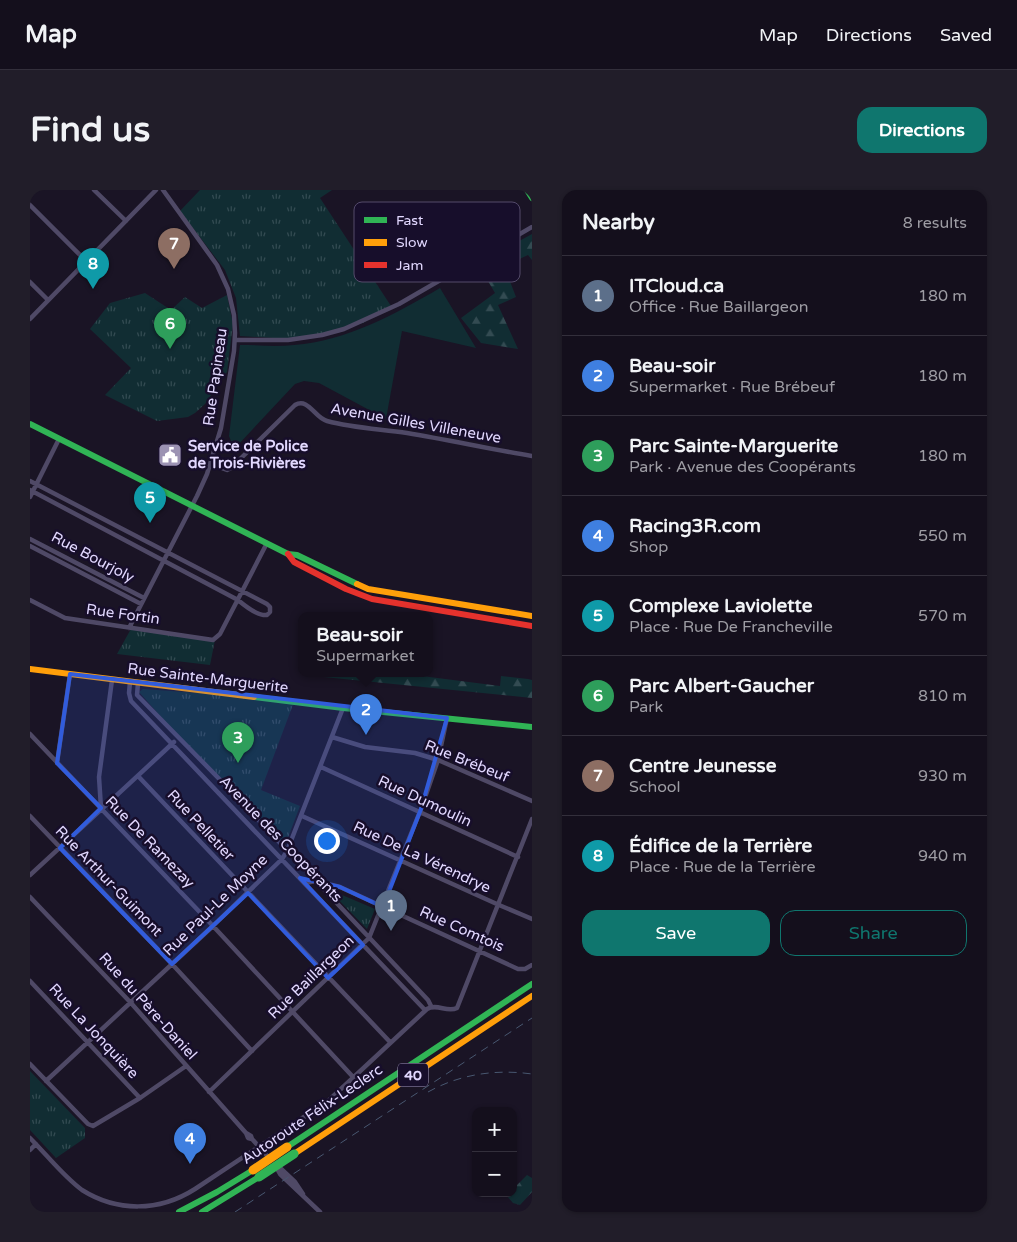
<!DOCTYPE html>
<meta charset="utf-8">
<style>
:root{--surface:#140f1c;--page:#211d29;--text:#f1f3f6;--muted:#9d9ca3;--line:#332f3b;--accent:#0f766e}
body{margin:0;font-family:"Varela Round",sans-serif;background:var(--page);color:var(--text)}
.controls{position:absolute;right:15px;bottom:15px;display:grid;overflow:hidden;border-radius:10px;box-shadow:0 1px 4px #0004}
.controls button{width:45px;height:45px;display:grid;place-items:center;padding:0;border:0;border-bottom:1px solid var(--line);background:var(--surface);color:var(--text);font:25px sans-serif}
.you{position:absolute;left:296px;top:650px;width:18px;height:18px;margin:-12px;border:4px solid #fff;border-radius:50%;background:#1a73e8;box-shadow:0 0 0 8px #1a73e833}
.badge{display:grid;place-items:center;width:32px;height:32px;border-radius:50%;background:var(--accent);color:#fff;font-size:16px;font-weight:700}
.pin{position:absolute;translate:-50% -41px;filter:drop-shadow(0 1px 2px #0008)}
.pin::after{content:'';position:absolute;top:26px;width:18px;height:15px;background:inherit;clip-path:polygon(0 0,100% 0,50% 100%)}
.popup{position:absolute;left:268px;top:422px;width:135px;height:65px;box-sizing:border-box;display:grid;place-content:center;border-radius:10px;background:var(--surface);filter:drop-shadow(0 1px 4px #0005);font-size:16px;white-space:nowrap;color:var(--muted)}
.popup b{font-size:19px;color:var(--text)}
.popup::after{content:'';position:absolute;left:50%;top:100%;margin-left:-10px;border:10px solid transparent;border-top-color:var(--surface)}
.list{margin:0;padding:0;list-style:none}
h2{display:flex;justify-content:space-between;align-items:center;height:65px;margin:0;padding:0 20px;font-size:21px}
h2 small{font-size:16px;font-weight:400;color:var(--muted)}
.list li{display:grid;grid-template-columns:32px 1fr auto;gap:15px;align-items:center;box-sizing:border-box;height:80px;padding:0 20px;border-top:1px solid var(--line)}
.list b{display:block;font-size:19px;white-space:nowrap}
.list p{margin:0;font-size:16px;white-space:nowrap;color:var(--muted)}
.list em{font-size:16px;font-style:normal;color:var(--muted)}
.actions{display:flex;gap:10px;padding:15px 20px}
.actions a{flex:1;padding:11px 0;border:1px solid var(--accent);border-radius:15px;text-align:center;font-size:18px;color:var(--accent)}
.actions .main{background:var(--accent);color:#fff}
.map{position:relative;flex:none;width:502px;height:1022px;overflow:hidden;border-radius:15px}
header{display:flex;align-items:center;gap:30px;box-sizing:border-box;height:70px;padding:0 25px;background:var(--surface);border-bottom:1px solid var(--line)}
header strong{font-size:24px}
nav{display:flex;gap:28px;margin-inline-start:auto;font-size:18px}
.intro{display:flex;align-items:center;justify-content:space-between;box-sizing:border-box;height:120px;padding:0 30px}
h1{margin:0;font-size:35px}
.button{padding:12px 22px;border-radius:15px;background:var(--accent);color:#fff;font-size:18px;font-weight:700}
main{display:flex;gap:30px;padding:0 30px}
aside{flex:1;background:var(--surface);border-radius:15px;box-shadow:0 1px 4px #0004}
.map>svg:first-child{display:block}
.green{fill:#112d33}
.forest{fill:url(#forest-firs)}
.park{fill:url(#park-tufts)}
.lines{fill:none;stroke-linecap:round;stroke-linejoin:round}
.street{stroke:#4f4966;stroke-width:4.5}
.fast{stroke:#30b455;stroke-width:6}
.slow{stroke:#ff9f0a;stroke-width:6}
.jam{stroke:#e5322d;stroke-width:6}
.rail{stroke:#485770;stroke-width:1;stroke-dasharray:8 6;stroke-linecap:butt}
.fast-bridge{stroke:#30b455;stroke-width:9}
.slow-bridge{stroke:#ff9f0a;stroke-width:9}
.marked{fill:#315cdc;fill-opacity:0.2;stroke:#315cdc;stroke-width:4;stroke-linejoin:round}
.labels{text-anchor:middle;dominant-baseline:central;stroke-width:5;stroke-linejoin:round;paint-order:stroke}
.shield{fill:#170e2b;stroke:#a59bbf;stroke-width:1}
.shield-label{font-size:14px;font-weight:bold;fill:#e2d8ff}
.street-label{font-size:15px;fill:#e2d8ff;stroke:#170e2b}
.poi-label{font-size:15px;font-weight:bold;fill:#e2d8ff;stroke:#170e2b;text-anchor:start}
.key{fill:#170e2b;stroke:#544b6b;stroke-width:1}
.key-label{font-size:14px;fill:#e2d8ff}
</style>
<header>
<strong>Map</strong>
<nav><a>Map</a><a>Directions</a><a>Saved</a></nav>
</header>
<div class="intro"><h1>Find us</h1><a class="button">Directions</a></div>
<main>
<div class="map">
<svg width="502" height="1022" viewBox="0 0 502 1022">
<defs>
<pattern id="forest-firs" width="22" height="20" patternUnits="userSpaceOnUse" patternTransform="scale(1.25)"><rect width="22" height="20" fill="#112d33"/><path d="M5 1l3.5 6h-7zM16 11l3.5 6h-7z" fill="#334b52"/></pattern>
<pattern id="park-tufts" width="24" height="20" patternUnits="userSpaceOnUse" patternTransform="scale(1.25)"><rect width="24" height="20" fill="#112d33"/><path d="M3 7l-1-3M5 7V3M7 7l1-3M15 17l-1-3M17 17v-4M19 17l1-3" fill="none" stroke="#334b52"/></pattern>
</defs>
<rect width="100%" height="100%" fill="#1a1425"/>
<path class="green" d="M 410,98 L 446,158 L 372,141 L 356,229 L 289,193 L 274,191 L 265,194 L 207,256 L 203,256 L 199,246 L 210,155 C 228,155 246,157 264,155 C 317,151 365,124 410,98 Z"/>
<path class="forest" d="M 502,44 L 502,70 L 498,65 L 474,76 L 486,107 L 468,115 L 488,159 L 451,153 L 431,128 L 465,103 L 448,74 Z
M 285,484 L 376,484 L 470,496 L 471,486 L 498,489 L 502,490 L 502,508 L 284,486 Z
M 497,985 L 502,988 L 502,1002 L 490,1015 L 483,1013 L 477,1006 L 479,1003 L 483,1003 L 483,999 Z"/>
<path class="park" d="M 170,0 L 302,0 L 290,8 L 361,116 L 333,133 L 297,143 L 259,149 L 210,146 L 206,108 L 195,80 L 150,21 Z
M 115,103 L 141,120 L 155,107 L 172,118 L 197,105 L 203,134 L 197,182 L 175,214 L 165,223 L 158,227 L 127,231 L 75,205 L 101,178 L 60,139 L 80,113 Z
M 102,437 L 185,450 L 180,475 L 87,464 Z
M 113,499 L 225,507 L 264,512 L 231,600 L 270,616 L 254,658 L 149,547 L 109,502 Z
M 305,702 L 345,719 L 337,739 L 303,704 Z
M 0,881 L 55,938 L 55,948 L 26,968 L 0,940 Z"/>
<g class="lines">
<path class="street" d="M 64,0 L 96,31
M 0,15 L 56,71
M 0,92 L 18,110
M 0,129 L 126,0
M 205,150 L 258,150 L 292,145 L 314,139 L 369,114 L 502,37
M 180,274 L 197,280 L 201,278 L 265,215 C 278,207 285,228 297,231 C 323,238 350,239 377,243 C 419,250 460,259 502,266
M 0,291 L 237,414 L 240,417 L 240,422 L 237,425 C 228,426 215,416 208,410 L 0,300
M 0,307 L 29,249
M 0,349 L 114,408
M 0,356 L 111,414
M 0,410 L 35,428 L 183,450 L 190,444 L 237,353
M 99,438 L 167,306 L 177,284 L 191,238 L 204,161 L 205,143 L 204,125 L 198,99 L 187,75 L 133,0
M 100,492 L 99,503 L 101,511 L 395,820
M 108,493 L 107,505 L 203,603 L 398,810 L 401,816
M 0,544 L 183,736 L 324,888
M 302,547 L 335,557 L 385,563 L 408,570 L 502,611
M 27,573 L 40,484
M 291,577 L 488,667
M 108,586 L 360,852
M 71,618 L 69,587 L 82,490
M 0,626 L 142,774 L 222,861
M 272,626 L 469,715 L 502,729
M 0,685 C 48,641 96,597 144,552
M 275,693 L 286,691 L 310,697 L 488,779 L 495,779 L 502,775
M 0,707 L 101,813 L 216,943 L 221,946 L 222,949
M 0,791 L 110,908
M 0,874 L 58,934 L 63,936 L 110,908 L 156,876
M 16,891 L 183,736 L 252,669 L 257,661 L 313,518
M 179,902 L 339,748 L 391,619 L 408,570 L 417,528
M 216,943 L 218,948 L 222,949 L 240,969
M 0,948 C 17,965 33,986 52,1000 C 87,1022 129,1022 165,999 L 298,911 L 397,819 C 407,813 417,823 427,818 L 502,629
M 0,960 L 6,954
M 245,975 L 250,984 L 290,1022
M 247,975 L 265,992 L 273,1004"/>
<path class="fast" d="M 497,0 L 502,8
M 0,234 L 258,364 L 267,365 L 327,394
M 224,507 L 313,518 L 502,537
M 257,957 L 502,794
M 149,1022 L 187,1002 L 223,980
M 172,1022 L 229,987"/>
<path class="slow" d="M 327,394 L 338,399 L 502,426
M 0,479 L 224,507
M 264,964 L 502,806"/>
<path class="jam" d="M 258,364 L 264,372 L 316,399 L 342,409 L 502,436"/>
<path class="rail" d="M 398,902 C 430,884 466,879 502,884
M 205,1022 L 502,828"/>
<path class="fast-bridge" d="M 229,987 L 264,964"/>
<path class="slow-bridge" d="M 223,980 L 257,957"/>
</g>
<path class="marked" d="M 40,484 L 417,528 L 391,619 L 353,717 L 310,697 L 270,688 L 333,755 L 298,788 L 218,703 L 142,774 L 30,658 L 71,618 L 27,573 Z"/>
<defs>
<g id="civic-square" transform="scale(1.25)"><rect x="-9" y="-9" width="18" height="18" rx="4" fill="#9c93b3" stroke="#170e2b"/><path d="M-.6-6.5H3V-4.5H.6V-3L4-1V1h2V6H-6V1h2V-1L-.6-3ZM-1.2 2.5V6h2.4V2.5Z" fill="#fff"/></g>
</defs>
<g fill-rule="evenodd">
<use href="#civic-square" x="140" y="265"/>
</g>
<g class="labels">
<rect class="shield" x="368" y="873.5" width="30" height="23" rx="4"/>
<g class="shield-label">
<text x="383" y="885">40</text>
</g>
<g class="street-label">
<text transform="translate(185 187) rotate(-82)">Rue Papineau</text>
<text transform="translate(386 233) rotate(10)">Avenue Gilles Villeneuve</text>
<text transform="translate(63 367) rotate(28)">Rue Bourjoly</text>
<text transform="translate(93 424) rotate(8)">Rue Fortin</text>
<text transform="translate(178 488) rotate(7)">Rue Sainte-Marguerite</text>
<text transform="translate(437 571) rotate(22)">Rue Brébeuf</text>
<text transform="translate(395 611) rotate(25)">Rue Dumoulin</text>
<text transform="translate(171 635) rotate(47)">Rue Pelletier</text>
<text transform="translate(251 649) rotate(46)">Avenue des Coopérants</text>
<text transform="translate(120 652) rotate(46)">Rue De Ramezay</text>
<text transform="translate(392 667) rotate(25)">Rue De La Vérendrye</text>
<text transform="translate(79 691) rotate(46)">Rue Arthur-Guimont</text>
<text transform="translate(185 715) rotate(-44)">Rue Paul-Le Moyne</text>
<text transform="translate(432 739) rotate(24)">Rue Comtois</text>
<text transform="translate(281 787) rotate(-44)">Rue Baillargeon</text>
<text transform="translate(118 816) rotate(48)">Rue du Père-Daniel</text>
<text transform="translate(64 841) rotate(47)">Rue La Jonquière</text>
<text transform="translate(282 924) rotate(-34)">Autoroute Félix-Leclerc</text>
</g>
<g class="poi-label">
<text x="158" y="256">Service de Police<tspan x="158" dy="17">de Trois-Rivières</tspan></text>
</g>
</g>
<rect x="324" y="12" width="166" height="80" rx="8" class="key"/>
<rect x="334" y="27" width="23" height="6" fill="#30b455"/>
<rect x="334" y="49" width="23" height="7" fill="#ff9f0a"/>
<rect x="334" y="72" width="23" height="6" fill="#e5322d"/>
<g class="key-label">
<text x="366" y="35">Fast</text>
<text x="366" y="57">Slow</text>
<text x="366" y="80">Jam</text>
</g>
</svg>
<div class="controls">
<button>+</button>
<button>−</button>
</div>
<div class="you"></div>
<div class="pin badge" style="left:361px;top:741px;background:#5c6f8a">1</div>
<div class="pin badge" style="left:336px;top:545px;background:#3f7fe0">2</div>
<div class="popup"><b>Beau-soir</b>Supermarket</div>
<div class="pin badge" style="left:208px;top:573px;background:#2e9e5b">3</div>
<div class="pin badge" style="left:160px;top:974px;background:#3f7fe0">4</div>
<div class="pin badge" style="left:120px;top:333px;background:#0f9aa8">5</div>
<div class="pin badge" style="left:140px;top:159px;background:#2e9e5b">6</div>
<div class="pin badge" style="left:144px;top:79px;background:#8d6e63">7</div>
<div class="pin badge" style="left:63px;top:99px;background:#0f9aa8">8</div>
</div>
<aside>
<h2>Nearby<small>8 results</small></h2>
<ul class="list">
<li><span class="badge" style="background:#5c6f8a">1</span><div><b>ITCloud.ca</b><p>Office · Rue Baillargeon</p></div><em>180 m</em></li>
<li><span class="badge" style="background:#3f7fe0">2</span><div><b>Beau-soir</b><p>Supermarket · Rue Brébeuf</p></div><em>180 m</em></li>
<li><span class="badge" style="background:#2e9e5b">3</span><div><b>Parc Sainte-Marguerite</b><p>Park · Avenue des Coopérants</p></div><em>180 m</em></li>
<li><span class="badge" style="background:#3f7fe0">4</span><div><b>Racing3R.com</b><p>Shop</p></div><em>550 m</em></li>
<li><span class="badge" style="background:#0f9aa8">5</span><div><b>Complexe Laviolette</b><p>Place · Rue De Francheville</p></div><em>570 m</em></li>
<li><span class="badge" style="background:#2e9e5b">6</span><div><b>Parc Albert-Gaucher</b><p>Park</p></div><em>810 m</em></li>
<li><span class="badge" style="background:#8d6e63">7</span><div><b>Centre Jeunesse</b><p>School</p></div><em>930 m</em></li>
<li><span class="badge" style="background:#0f9aa8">8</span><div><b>Édifice de la Terrière</b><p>Place · Rue de la Terrière</p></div><em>940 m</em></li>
</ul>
<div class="actions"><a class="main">Save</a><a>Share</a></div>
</aside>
</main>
